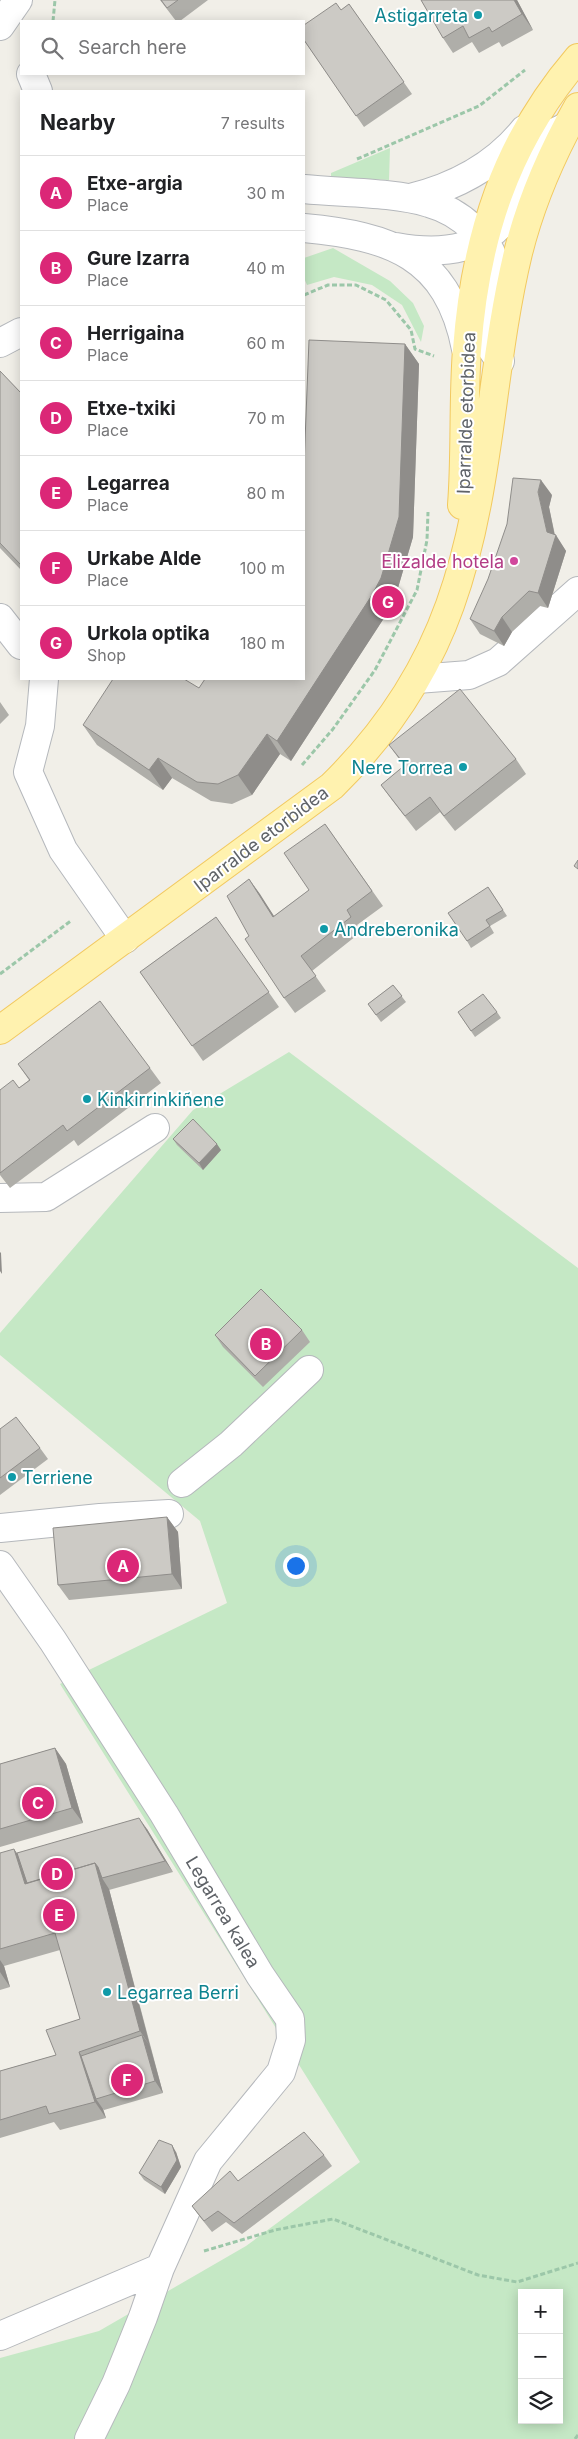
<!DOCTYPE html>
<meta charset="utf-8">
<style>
:root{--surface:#fff;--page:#f6f6f6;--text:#202124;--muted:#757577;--line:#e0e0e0;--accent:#db2777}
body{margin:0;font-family:Inter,sans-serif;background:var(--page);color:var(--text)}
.controls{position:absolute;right:15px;bottom:15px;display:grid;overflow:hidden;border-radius:0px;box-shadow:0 2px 12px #0003}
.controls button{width:45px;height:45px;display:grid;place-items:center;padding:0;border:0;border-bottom:1px solid var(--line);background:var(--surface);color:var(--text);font:25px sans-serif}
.you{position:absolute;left:295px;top:1565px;width:18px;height:18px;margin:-12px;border:4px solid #fff;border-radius:50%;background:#1a73e8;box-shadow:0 0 0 8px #1a73e833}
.badge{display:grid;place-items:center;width:32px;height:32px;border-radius:50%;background:var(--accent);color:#fff;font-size:16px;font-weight:700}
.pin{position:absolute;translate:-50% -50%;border:2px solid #fff;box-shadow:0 1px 5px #0006}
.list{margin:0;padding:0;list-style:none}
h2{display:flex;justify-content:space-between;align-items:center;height:65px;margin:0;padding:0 20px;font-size:21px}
h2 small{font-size:16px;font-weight:400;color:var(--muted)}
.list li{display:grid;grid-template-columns:32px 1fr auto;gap:15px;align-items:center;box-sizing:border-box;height:75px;padding:0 20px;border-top:1px solid var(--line)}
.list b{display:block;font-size:19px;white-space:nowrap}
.list p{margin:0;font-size:16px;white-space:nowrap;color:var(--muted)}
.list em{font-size:16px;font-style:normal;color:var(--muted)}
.icon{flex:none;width:28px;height:28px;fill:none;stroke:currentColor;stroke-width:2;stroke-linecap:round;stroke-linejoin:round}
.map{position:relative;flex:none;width:578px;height:2439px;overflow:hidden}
.search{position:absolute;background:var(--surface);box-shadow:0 2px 12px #0003;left:20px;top:20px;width:285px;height:55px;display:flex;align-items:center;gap:12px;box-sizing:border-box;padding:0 18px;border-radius:0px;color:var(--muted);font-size:19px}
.panel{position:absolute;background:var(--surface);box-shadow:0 2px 12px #0003;left:20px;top:90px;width:285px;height:590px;border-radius:0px}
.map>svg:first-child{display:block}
.green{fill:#c5e8c5;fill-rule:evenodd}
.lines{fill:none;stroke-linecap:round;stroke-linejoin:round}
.minor-casing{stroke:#b5b8bc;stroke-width:30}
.major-casing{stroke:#f2c960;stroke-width:30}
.path{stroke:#9cc7a9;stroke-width:3;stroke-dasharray:5 2.5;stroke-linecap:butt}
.minor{stroke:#fff;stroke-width:28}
.major{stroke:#fff2af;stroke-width:28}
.wall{fill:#afaea9}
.shaded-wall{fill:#8f8d8a}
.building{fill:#cccac5;stroke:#8f8d8a}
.culture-dot{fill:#0f9aa8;stroke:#fff;stroke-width:2}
.hotel-dot{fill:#d1479c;stroke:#fff;stroke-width:2}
.labels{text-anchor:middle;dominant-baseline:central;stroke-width:4;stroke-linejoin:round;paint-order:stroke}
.culture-label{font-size:18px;fill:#0d838f;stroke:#fff;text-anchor:start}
.street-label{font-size:18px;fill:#5f6368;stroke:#fff}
.hotel-label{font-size:18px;fill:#b23c85;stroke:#fff;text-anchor:end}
</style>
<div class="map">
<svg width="578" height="2439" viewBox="0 0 578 2439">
<rect width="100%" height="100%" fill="#f1efe8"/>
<path class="green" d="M 390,148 L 389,180 L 331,177 L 331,173 Z
M 333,248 L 390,281 L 413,303 L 424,326 L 421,342 L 402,305 L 372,285 L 334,277 L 307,285 L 304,278 L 304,258 Z
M 289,1052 L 578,1268 L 578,2439 L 0,2439 L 0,2358 L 99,2331 L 246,2246 L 360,2162 L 60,1684 L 227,1603 L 200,1521 L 0,1355 L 0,1333 L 193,1110 ZM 522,2293 L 559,2293 L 559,2420 L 522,2420 Z"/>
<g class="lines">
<g class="minor-casing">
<path id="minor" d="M 0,26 L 18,0
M 31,74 L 38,91
M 304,189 C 343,193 393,192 429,203 C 458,211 494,239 495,270 C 496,291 484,313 485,335 C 486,343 496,354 500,361
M 410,198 C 455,187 494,167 524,130
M 304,228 C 390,236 448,255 466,349
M 396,247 C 439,255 493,252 512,205 C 520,187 528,156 541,142 C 547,135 559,131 567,126
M 0,343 L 21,332
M 0,618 L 21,645
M 44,679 L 40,726 L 28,772 L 63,850 L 125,939
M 417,679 L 469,675 L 498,662 L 578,591
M 0,1198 L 46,1197 L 155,1128
M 182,1483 L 231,1444 L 309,1370
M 0,1528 L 100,1518 L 169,1514
M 0,1565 L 53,1641 L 164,1814 L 260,1975 L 290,2019 L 291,2040 L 281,2072 L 208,2161 L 160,2268 L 143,2317 L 116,2384 L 89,2439
M 0,2336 L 160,2268"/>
</g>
<g class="major-casing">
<path id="major" d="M 462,505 C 466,454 463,401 467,350 C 475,239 505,143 578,58
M 0,1030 L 332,786 C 385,734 425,675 450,605 C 491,491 490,369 518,253 C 531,201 552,153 578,107"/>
</g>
<path class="path" d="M 53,21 L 55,0
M 357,159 L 479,106 L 525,70
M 304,295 L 328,285 L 356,285 L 386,300 L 411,330 L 415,349 L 434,356
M 302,765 L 333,729 L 375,670 L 417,590 L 427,540 L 428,512
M 0,974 L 72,920
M 204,2251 L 275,2230 L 333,2219 L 478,2275 L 517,2282 L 578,2263
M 575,2439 L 578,2435"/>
<use href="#minor" class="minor"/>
<use href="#major" class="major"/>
</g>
<path class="wall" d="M 160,0 L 208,0 L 180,21 L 176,21 Z
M 421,0 L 517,0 L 533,30 L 502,47 L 499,42 L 479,53 L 472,42 L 453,53 L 443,38 Z
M 349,4 L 412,94 L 364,127 L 304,40 Z
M 405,344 L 419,364 L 413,537 L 395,598 L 386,615 L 291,761 L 280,754 L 252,795 L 232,804 L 211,801 L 172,778 L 163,790 L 97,745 L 83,725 L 199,688 L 304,679 Z
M 0,371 L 21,393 L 21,570 L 0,548 Z
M 552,495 L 549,507 L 555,535 L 566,551 L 548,608 L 540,606 L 512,632 L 504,646 L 480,634 L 470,619 Z
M 0,702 L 9,715 L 0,724 Z
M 389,745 L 516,759 L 526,774 L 455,831 L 440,812 L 416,831 L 392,800 L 381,785 L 404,766 Z
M 325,824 L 383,906 L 357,925 L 361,932 L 312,971 L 326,991 L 295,1013 L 284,998 L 249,936 L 249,879 L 274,916 L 309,890 Z
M 488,887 L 507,916 L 490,926 L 494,933 L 471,948 L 467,941 Z
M 216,917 L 279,1007 L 203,1061 L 140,972 Z
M 393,985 L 406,1002 L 381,1022 L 368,1004 Z
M 458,1012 L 497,1012 L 501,1018 L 475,1037 Z
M 18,1064 L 150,1068 L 161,1083 L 78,1146 L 74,1140 L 10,1188 L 0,1175 L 0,1090 L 19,1088 L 29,1080 Z
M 173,1139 L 221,1150 L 203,1170 L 177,1145 Z
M 302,1330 L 310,1342 L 263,1387 L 223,1347 L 215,1335 Z
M 0,1429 L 40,1448 L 48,1459 L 0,1495 Z
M 167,1517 L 178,1532 L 182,1589 L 69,1600 L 58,1585 Z
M 55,1748 L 66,1764 L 83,1823 L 0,1847 L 0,1764 Z
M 147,1829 L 173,1872 L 109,1890 L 109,1889 L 163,2093 L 104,2110 L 103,2109 L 106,2118 L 60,2130 L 54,2122 L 0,2138 L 0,2071 L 56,2055 L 80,2019 L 60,1950 L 4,1966 L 10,1987 L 0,1990 L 0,1853 L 17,1853 Z
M 176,2152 L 181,2167 L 165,2194 L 144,2180 L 139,2173 Z
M 324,2155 L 332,2166 L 242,2234 L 226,2222 L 212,2232 L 200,2217 L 192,2206 L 238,2181 Z"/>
<path class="shaded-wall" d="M 514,0 L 517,0 L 533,30 L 522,14 Z
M 405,344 L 419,364 L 413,537 L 395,598 L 386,615 L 291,761 L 277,741 Z
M 541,480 L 552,495 L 549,507 L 555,537 L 556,535 L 566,551 L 548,608 L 538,593 L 547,532 L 538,492 Z
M 502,617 L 512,632 L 504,646 L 494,631 Z
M 267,734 L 280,754 L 252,795 L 238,775 Z
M 158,758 L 172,778 L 163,790 L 149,770 Z
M 249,879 L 260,894 L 284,932 L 273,917 Z
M 217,1144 L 221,1150 L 203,1170 L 199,1163 Z
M 0,1252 L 1,1253 L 2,1274 L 0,1271 Z
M 167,1517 L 178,1532 L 182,1589 L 172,1574 Z
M 55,1748 L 66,1764 L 83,1823 L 72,1808 Z
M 139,1818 L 147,1829 L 173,1872 L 165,1861 Z
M 14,1849 L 25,1864 L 32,1886 L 25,1884 Z
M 95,1863 L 106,1877 L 102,1878 L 109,1889 L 150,2046 L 140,2031 Z
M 0,1960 L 4,1966 L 10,1987 L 0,1972 Z
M 142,2035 L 150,2046 L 163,2093 L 155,2081 Z
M 79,2052 L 89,2067 L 96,2099 L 103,2109 L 106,2118 L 95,2102 Z
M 172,2145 L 176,2152 L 181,2167 L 165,2194 L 161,2187 Z"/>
<path class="building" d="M 161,0 L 178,0 L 167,8 Z
M 421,0 L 514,0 L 522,14 L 492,32 L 489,27 L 469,38 L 463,26 L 443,38 Z
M 336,3 L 341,10 L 349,4 L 404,82 L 356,116 L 304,40 L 304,25 Z
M 309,340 L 405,344 L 399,517 L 381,578 L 372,595 L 277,741 L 267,734 L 238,775 L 218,784 L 197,782 L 158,758 L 149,770 L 83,725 L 113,679 L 184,679 L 199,688 L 205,679 L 304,679 L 304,466 Z
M 0,371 L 21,393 L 21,565 L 0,543 Z
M 513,478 L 541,480 L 538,492 L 547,532 L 556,535 L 538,593 L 529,591 L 502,617 L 494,631 L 470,619 L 488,579 L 507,524 Z
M 460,689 L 516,759 L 444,816 L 430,797 L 405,816 L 381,785 L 405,765 L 389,745 Z
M 325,824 L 372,891 L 347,910 L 351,917 L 301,956 L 316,976 L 284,998 L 245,939 L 249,936 L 227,896 L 249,879 L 273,917 L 309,890 L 284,853 Z
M 578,860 L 578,869 L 574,866 Z
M 488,887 L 503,910 L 486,920 L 490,926 L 467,941 L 448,913 Z
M 216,917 L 269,992 L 192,1046 L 140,972 Z
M 393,985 L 402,996 L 376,1015 L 368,1004 Z
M 483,994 L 497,1012 L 471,1031 L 458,1012 Z
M 100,1001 L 150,1068 L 67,1131 L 63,1125 L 0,1173 L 0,1090 L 13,1080 L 19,1088 L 30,1080 L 18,1064 Z
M 193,1119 L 217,1144 L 199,1163 L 173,1139 Z
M 261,1289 L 302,1330 L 255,1376 L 215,1335 Z
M 16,1417 L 40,1448 L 0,1478 L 0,1429 Z
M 167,1517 L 172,1574 L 58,1585 L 53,1528 Z
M 55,1748 L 72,1808 L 0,1829 L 0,1764 Z
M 139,1818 L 165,1861 L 102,1878 L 98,1867 L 95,1863 L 27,1883 L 17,1853 Z
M 14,1849 L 25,1884 L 95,1863 L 140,2031 L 79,2052 L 95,2102 L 49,2114 L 46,2106 L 0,2120 L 0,2071 L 56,2055 L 46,2030 L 80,2019 L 55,1933 L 0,1949 L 0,1853 Z
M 142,2035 L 155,2081 L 96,2099 L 81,2056 Z
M 304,2132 L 324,2155 L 234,2223 L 218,2211 L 204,2221 L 192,2206 L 230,2171 L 238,2181 Z
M 159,2140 L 172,2145 L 177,2160 L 161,2187 L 139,2173 Z"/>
<g class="culture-dot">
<circle cx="478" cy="15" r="5"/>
<circle cx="463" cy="767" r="5"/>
<circle cx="324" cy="929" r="5"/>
<circle cx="87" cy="1099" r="5"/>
<circle cx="12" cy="1477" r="5"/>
<circle cx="107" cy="1992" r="5"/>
</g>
<circle class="hotel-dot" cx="514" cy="561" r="5"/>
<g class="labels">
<g class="culture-label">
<text x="468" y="15" text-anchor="end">Astigarreta</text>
<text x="453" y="767" text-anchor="end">Nere Torrea</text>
<text x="334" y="929">Andreberonika</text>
<text x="97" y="1099">Kinkirrinkiñene</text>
<text x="22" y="1477">Terriene</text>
<text x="117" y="1992">Legarrea Berri</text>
</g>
<g class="street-label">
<text transform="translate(466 413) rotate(-88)">Iparralde etorbidea</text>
<text transform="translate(261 839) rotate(-37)">Iparralde etorbidea</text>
<text transform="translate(223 1912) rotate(59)">Legarrea kalea</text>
</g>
<g class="hotel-label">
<text x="504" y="561">Elizalde hotela</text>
</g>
</g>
</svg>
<div class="controls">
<button>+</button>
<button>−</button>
<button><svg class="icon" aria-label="layers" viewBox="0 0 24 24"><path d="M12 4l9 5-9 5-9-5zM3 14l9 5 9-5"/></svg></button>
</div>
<div class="you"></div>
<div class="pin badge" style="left:123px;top:1566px">A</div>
<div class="pin badge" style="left:266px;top:1344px">B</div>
<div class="pin badge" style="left:38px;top:1803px">C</div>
<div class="pin badge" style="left:57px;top:1874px">D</div>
<div class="pin badge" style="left:59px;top:1915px">E</div>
<div class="pin badge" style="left:127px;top:2080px">F</div>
<div class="pin badge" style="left:388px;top:602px">G</div>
<div class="search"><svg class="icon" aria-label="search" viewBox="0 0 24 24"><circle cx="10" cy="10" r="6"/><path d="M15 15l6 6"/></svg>Search here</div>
<section class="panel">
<h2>Nearby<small>7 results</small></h2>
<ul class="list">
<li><span class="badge">A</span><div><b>Etxe-argia</b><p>Place</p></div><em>30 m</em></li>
<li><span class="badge">B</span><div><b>Gure Izarra</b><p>Place</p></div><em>40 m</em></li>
<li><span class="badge">C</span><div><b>Herrigaina</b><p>Place</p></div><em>60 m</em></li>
<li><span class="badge">D</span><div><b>Etxe-txiki</b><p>Place</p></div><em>70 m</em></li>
<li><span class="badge">E</span><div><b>Legarrea</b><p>Place</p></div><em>80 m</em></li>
<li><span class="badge">F</span><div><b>Urkabe Alde</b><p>Place</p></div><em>100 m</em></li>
<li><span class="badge">G</span><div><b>Urkola optika</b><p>Shop</p></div><em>180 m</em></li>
</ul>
</section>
</div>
